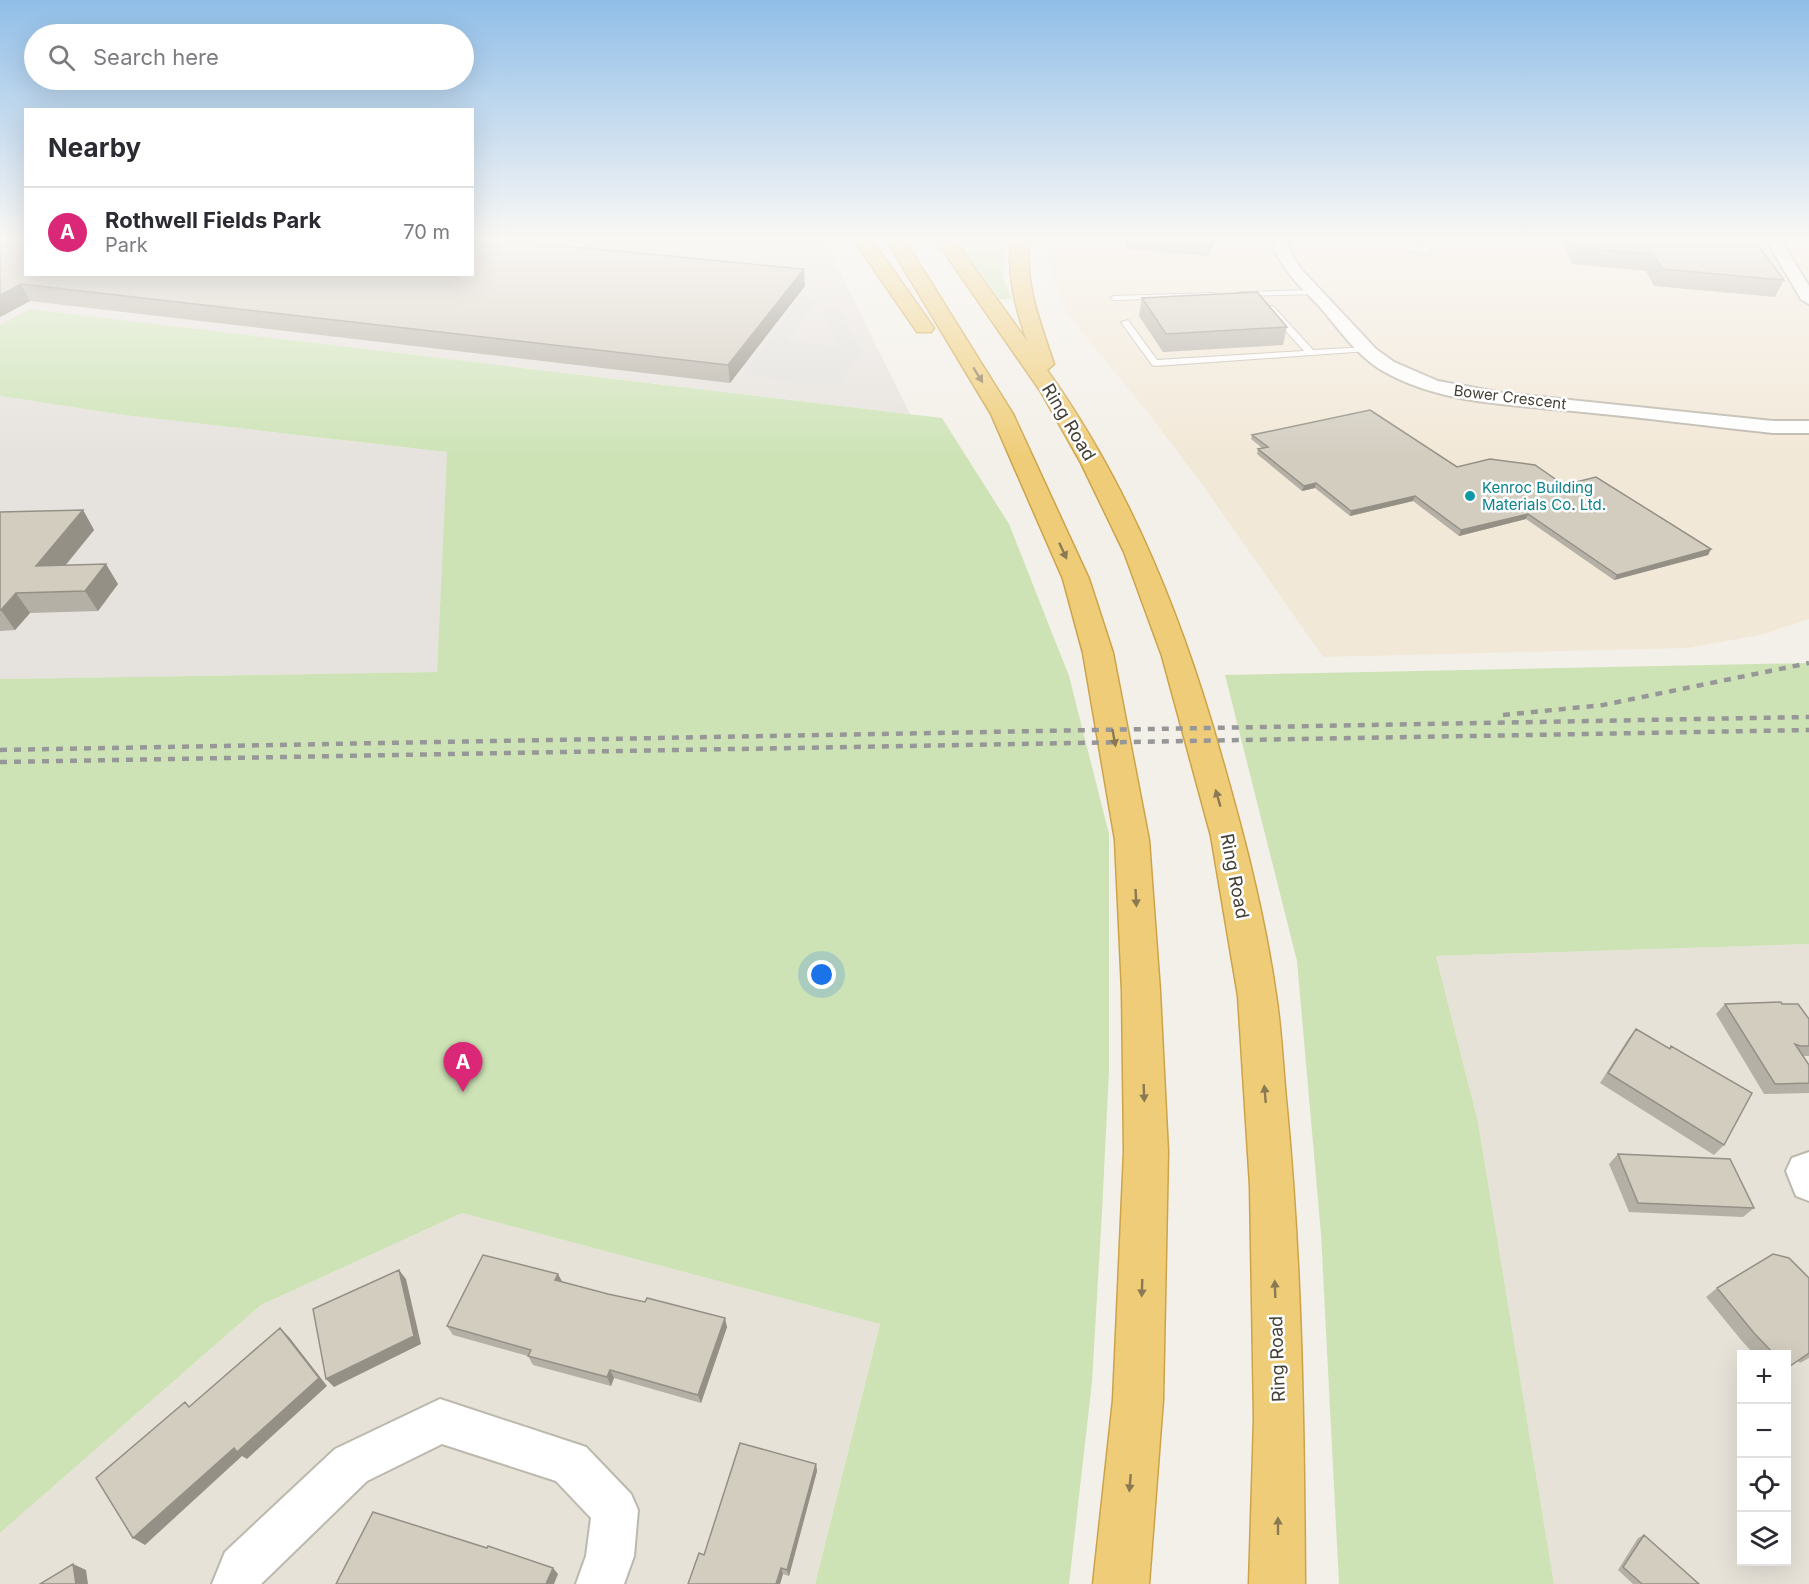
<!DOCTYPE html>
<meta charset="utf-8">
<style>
:root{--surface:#fff;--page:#f7f7f7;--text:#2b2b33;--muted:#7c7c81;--line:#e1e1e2;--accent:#db2777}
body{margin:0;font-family:Inter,sans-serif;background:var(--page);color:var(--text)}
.controls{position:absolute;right:18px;bottom:18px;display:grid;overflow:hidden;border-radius:0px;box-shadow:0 6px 24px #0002}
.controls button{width:54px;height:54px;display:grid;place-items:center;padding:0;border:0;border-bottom:2px solid var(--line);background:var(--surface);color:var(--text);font:30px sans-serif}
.you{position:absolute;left:822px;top:975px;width:21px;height:21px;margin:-15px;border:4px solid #fff;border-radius:50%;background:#1a73e8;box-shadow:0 0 0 9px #1a73e833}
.badge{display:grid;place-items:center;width:39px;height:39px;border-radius:50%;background:var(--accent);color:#fff;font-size:20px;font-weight:700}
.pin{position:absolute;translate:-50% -50px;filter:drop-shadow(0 2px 3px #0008)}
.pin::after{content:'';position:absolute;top:32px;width:21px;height:18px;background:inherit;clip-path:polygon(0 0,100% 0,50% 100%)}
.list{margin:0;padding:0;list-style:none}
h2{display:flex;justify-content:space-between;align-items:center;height:78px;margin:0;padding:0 24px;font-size:26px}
h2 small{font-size:20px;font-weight:400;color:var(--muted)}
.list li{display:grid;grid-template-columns:39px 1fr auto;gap:18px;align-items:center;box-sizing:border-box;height:90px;padding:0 24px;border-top:2px solid var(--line)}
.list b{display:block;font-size:22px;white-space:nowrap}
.list p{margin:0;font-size:20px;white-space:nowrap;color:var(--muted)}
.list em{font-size:20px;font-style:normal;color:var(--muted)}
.icon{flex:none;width:33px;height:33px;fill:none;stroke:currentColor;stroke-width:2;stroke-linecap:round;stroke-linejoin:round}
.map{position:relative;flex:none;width:1809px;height:1584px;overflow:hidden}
.search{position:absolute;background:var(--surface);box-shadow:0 6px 24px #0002;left:24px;top:24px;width:450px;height:66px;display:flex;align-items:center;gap:15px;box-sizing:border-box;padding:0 21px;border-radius:33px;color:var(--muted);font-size:22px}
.panel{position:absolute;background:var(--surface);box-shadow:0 6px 24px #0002;left:24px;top:108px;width:450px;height:168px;border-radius:0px}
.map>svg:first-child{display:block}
.residential{fill:#e6e2d8;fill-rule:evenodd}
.commercial{fill:#f2e8d7}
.industrial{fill:#e6e2de}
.green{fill:#cde3b6}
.parking{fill:#e2e0dd}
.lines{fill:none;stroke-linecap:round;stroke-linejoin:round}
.lane-casing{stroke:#bdb8ad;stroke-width:2}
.street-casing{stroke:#bdb8ad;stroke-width:4}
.highway-casing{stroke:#cda349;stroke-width:3}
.lane{fill:#fff;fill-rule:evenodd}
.street{fill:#fff;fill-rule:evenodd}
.highway{fill:#efcd78;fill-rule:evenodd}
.rail{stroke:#979797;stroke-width:4.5;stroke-dasharray:7 7;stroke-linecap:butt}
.wall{fill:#b5b0a5}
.shaded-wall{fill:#949086}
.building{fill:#d3cdc0;stroke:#949086;stroke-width:1.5}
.oneway{fill:#8a7952}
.culture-dot{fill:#0f9aa8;stroke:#fff;stroke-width:2}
.labels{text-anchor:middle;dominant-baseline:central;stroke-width:5;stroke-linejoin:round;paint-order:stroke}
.far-street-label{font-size:15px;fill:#464138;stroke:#fff}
.far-culture-label{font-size:15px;fill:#0d838f;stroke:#fff;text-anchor:start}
.street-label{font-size:18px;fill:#464138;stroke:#fff}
</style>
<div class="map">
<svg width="1809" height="1584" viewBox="0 0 1809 1584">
<rect width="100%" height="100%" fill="#f3f0e9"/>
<path class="residential" d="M 1809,944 L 1809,1584 L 1554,1584 L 1478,1122 L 1436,956 ZM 1742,1354 L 1786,1354 L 1786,1562 L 1742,1562 Z
M 462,1213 L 880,1324 L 815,1584 L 0,1584 L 0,1533 L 261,1305 Z"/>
<path class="commercial" d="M 1048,236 L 1809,236 L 1809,619 L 1760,635 L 1687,648 L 1323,657 L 1201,483 L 1145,409 L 1065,311 L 1048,260 Z"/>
<path class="industrial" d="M 0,236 L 26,274 L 472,274 L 473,236 L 822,236 L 910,414 L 30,309 L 0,325 Z
M 0,396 L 124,415 L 447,452 L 437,672 L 0,679 Z"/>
<path class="green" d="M 953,236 L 1005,236 L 1003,278 L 1012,299 L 999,299 Z
M 30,309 L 942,418 L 1009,524 L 1069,676 L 1109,834 L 1109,1071 L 1102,1212 L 1092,1382 L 1069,1584 L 815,1584 L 880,1324 L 462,1213 L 261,1305 L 0,1533 L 0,679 L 437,672 L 447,452 L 124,415 L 0,396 L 0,325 Z
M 1809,663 L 1809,944 L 1436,956 L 1478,1122 L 1554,1584 L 1339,1584 L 1321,1234 L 1297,961 L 1225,675 Z"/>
<path class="parking" d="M 801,296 L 818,298 L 788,341 L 837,346 L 822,311 L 841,309 L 861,352 L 838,387 L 742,375 Z"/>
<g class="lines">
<g class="lane-casing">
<path id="lane" d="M 1334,236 L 1350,236 L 1423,248 L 1427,236 L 1434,236 L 1430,251 L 1426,253 Z
M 1314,290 L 1318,292 L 1317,294 L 1241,296 L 1237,294 L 1241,292 Z
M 1213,293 L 1217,295 L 1216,297 L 1114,300 L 1110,298 L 1114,296 Z
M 1267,306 L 1273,306 L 1313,350 L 1368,347 L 1372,349 L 1368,351 L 1155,366 L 1152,365 L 1121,322 L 1128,320 L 1157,360 L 1304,351 L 1267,310 Z"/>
</g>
<g class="street-casing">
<path id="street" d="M 1271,236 L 1285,236 L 1292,255 L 1301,269 L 1376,349 L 1394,362 L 1438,381 L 1502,393 L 1773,421 L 1809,421 L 1809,433 L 1773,433 C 1706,426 1640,417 1573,411 C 1509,404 1441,404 1383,371 C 1356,355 1339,329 1319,306 C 1299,285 1277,266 1271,236 Z
M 1764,236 L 1778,236 L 1809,286 L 1809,304 L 1801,299 Z
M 1809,1152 L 1809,1201 L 1796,1196 L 1786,1171 L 1792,1158 Z
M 440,1399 L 586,1447 L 631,1494 L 638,1510 L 634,1556 L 624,1584 L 576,1584 L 586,1556 L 591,1518 L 556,1481 L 442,1444 L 367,1481 L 261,1584 L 212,1584 L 225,1552 L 335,1449 Z"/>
</g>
<g class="highway-casing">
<path id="highway" d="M 851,236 L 869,236 L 934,328 L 931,332 L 917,332 Z
M 884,236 L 902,236 L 1013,414 L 1089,579 L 1113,653 L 1149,840 L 1160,991 L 1168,1152 L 1163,1400 L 1149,1584 L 1093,1584 L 1113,1400 L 1124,1152 L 1122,991 L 1115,840 L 1083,653 L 1063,579 L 991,414 Z
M 933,236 L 951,236 L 1027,341 C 1015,306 1006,273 1012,236 L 1030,236 C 1023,281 1040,322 1054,364 L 1047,370 C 1123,476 1175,600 1212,724 C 1238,813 1263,903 1276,995 C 1282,1033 1283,1071 1287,1109 C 1302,1267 1304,1425 1305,1584 L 1249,1584 L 1254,1419 L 1250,1186 L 1238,996 L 1211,836 L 1162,656 L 1124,552 L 1081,463 L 1041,392 Z"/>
</g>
<use href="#lane" class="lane"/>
<use href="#street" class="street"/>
<use href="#highway" class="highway"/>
<path class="rail" d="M 1503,715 L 1603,705 L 1809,663
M 0,750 L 1809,717
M 0,762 L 1809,730"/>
</g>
<path class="wall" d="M 0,236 L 805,286 L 730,383 L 30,301 L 0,317 Z
M 1218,236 L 1208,256 L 1126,249 L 1127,240 Z
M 1560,236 L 1751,236 L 1784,280 L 1775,297 L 1654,286 L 1646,271 L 1572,264 Z
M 1142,298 L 1287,327 L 1283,345 L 1163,352 L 1139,316 Z
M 1252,435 L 1564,485 L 1711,549 L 1708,555 L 1614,580 L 1526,519 L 1459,536 L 1413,501 L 1350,516 L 1315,488 L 1302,491 L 1257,454 L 1258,449 L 1262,448 L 1251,439 Z
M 83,510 L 94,530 L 66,565 L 118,584 L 98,611 L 30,613 L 15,630 L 0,631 L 0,512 Z
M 1725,1004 L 1782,1004 L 1809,1019 L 1809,1056 L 1803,1056 L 1809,1065 L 1809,1093 L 1764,1094 L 1716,1014 Z
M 1636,1029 L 1669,1049 L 1671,1046 L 1724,1145 L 1714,1155 L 1600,1083 L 1628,1039 Z
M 1618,1154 L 1754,1208 L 1743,1217 L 1629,1212 L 1609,1164 Z
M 1809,1278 L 1809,1358 L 1800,1363 L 1798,1361 L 1786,1368 L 1786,1354 L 1754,1354 L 1742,1341 L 1706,1297 L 1717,1288 Z
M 562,1282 L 727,1327 L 701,1403 L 614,1378 L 611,1386 L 533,1365 L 528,1356 L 453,1335 L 447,1326 Z
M 816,1464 L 817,1471 L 789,1576 L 783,1574 L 780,1584 L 688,1584 L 704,1555 Z
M 1644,1535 L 1699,1584 L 1633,1584 L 1618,1570 L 1638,1538 Z"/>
<path class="shaded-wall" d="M 1215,236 L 1218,236 L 1208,256 L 1209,247 Z
M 804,269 L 805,286 L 730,383 L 728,365 Z
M 21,284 L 30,301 L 0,317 L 0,295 Z
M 1316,483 L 1315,488 L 1302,491 L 1304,486 Z
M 1415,496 L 1413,501 L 1350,516 L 1351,511 Z
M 83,510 L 94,530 L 48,586 L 36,566 Z
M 1528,514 L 1526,519 L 1459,536 L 1461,530 Z
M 1711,549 L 1708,555 L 1614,580 L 1617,575 Z
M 106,564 L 118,584 L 98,611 L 85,591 Z
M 16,593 L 30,613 L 15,630 L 1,610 Z
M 399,1270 L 406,1279 L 421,1344 L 334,1387 L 326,1379 Z
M 558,1274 L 563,1283 L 555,1280 Z
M 725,1318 L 727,1327 L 701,1403 L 698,1395 Z
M 280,1328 L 289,1337 L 327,1386 L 247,1459 L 242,1456 L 145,1545 L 133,1538 L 234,1448 Z
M 610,1370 L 614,1378 L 611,1386 L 607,1377 Z
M 816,1464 L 817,1471 L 789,1576 L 787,1570 Z
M 73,1564 L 86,1570 L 88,1584 L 76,1584 Z
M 553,1568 L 558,1574 L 554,1584 L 546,1584 Z
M 781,1568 L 783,1574 L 780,1584 L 776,1584 Z"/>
<path class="building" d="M 0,236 L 26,236 L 26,274 L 472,274 L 472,237 L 804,269 L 728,365 L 21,284 L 0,295 Z
M 1129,236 L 1215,236 L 1209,247 L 1127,240 Z
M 1573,236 L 1751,236 L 1784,280 L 1662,269 L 1653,254 L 1578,248 Z
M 1257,292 L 1287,327 L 1166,334 L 1142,298 Z
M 1370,410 L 1457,467 L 1490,459 L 1535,465 L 1564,485 L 1596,477 L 1711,549 L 1617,575 L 1528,514 L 1461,530 L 1415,496 L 1351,511 L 1316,483 L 1304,486 L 1258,449 L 1268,447 L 1252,435 Z
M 83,510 L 36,566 L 106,564 L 85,591 L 16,593 L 1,610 L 0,610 L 0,512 Z
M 1781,1002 L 1782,1004 L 1798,1004 L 1809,1019 L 1809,1046 L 1800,1046 L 1795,1044 L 1809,1065 L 1809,1083 L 1775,1084 L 1725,1004 Z
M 1636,1029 L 1670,1049 L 1671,1046 L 1752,1093 L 1724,1145 L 1608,1073 Z
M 1618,1154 L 1730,1159 L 1754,1208 L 1638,1203 Z
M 1773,1254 L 1789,1258 L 1809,1278 L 1809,1353 L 1790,1366 L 1786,1363 L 1786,1354 L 1774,1354 L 1754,1333 L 1717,1288 Z
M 483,1255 L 558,1274 L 555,1280 L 608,1294 L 645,1302 L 647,1298 L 725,1318 L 698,1395 L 610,1370 L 607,1377 L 528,1356 L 531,1350 L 447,1326 Z
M 399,1270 L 414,1336 L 326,1379 L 313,1309 Z
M 280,1328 L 319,1378 L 237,1452 L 234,1448 L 133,1538 L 96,1478 L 185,1402 L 189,1407 Z
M 740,1443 L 816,1464 L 787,1570 L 781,1568 L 776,1584 L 688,1584 L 699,1553 L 704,1555 Z
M 373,1512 L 487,1548 L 488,1546 L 553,1568 L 546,1584 L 336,1584 Z
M 1644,1535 L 1699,1584 L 1642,1584 L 1623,1567 Z
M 73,1564 L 76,1584 L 40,1584 Z"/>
<defs><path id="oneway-solid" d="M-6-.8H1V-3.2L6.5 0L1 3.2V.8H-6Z" transform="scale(1.5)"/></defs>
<g class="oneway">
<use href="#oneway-solid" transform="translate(978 375) rotate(58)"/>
<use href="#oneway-solid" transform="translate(1063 551) rotate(65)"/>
<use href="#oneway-solid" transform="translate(1114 738) rotate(80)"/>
<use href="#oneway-solid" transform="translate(1218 798) rotate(-106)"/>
<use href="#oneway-solid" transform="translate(1136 898) rotate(87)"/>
<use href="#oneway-solid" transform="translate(1144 1093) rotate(88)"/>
<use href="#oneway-solid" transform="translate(1265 1094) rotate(-95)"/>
<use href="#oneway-solid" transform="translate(1142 1288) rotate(92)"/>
<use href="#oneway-solid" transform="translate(1275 1289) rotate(-92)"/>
<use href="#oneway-solid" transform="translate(1130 1483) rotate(95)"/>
<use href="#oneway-solid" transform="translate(1278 1526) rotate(-90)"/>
</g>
<linearGradient id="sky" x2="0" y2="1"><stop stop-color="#90bee8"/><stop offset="0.52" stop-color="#faf8f5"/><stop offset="1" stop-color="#faf8f5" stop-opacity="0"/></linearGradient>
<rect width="1809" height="458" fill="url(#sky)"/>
<circle class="culture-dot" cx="1470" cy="496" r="6"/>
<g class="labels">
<g class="far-street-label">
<text transform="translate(1510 397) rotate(7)">Bower Crescent</text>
</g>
<g class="far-culture-label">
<text x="1482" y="487">Kenroc Building<tspan x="1482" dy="17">Materials Co. Ltd.</tspan></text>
</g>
<g class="street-label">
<text transform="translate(1069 422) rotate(59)">Ring Road</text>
<text transform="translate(1235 876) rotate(79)">Ring Road</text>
<text transform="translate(1277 1359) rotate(-92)">Ring Road</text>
</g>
</g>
</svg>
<div class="controls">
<button>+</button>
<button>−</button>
<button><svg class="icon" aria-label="locate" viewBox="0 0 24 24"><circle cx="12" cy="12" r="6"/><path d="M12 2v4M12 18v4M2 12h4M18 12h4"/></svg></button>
<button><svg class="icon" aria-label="layers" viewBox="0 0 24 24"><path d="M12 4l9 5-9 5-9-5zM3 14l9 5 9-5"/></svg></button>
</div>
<div class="you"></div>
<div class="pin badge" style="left:463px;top:1092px">A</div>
<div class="search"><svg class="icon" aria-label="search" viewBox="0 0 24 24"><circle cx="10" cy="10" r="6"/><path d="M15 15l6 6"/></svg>Search here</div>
<section class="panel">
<h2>Nearby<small></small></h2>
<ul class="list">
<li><span class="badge">A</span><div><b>Rothwell Fields Park</b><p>Park</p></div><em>70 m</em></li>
</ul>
</section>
</div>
